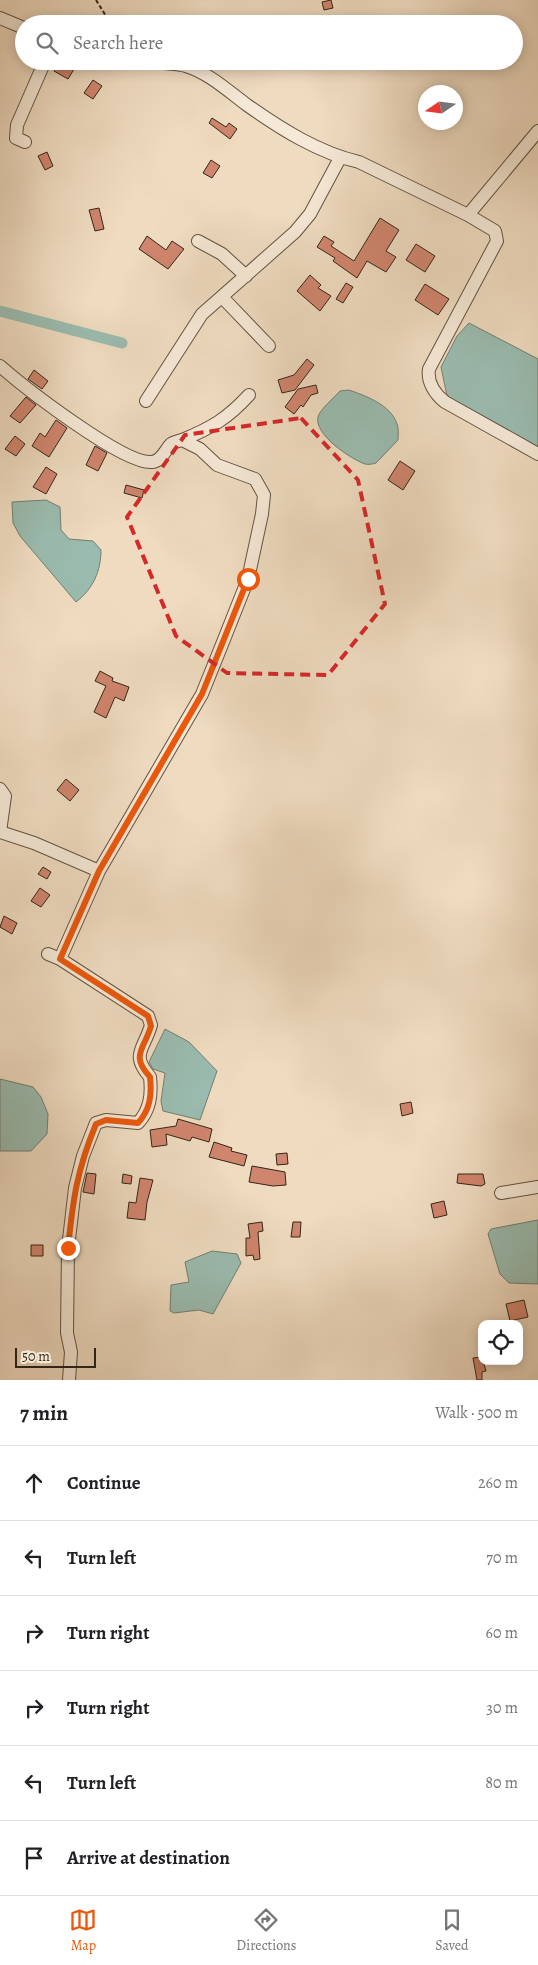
<!DOCTYPE html>
<meta charset="utf-8">
<style>
:root{--surface:#fff;--page:#f2f2f2;--text:#202124;--muted:#757577;--line:#e0e0e0;--accent:#ea580c}
body{margin:0;font-family:Alegreya,serif;background:var(--page);color:var(--text)}
.controls{position:absolute;right:15px;bottom:15px;display:grid;overflow:hidden;border-radius:10px;box-shadow:0 2px 12px #0003}
.controls button{width:45px;height:45px;display:grid;place-items:center;padding:0;border:0;border-bottom:1px solid var(--line);background:var(--surface);color:var(--text);font:25px sans-serif}
.compass{position:absolute;left:418px;top:85px;width:45px;height:45px;border-radius:50%;background:var(--surface);box-shadow:0 2px 12px #0003;rotate:257deg}
.scale{position:absolute;left:15px;bottom:12px;width:81px;box-sizing:border-box;padding-left:5px;border:2px solid #332617;border-top:0;font-size:14px;line-height:18px;white-space:nowrap;color:#332617;-webkit-text-stroke:4px #f5e8d6;paint-order:stroke}
.stop{position:absolute;width:15px;height:15px;margin:-11px;border:4px solid #ea580c;border-radius:50%;background:#fff}
.stop.end{background:#ea580c;border-color:#fff;box-shadow:0 1px 5px #0008}
.list{margin:0;padding:0;list-style:none}
h2{display:flex;justify-content:space-between;align-items:center;height:65px;margin:0;padding:0 20px;font-size:21px}
h2 small{font-size:16px;font-weight:400;color:var(--muted)}
.list li{display:grid;grid-template-columns:32px 1fr auto;gap:15px;align-items:center;box-sizing:border-box;height:75px;padding:0 20px;border-top:1px solid var(--line)}
.list b{display:block;font-size:19px;white-space:nowrap}
.list em{font-size:16px;font-style:normal;color:var(--muted)}
.icon{flex:none;width:28px;height:28px;fill:none;stroke:currentColor;stroke-width:2;stroke-linecap:round;stroke-linejoin:round}
.map{position:relative;flex:none;width:538px;height:1380px;overflow:hidden}
.search{position:absolute;background:var(--surface);box-shadow:0 2px 12px #0003;left:15px;right:15px;top:15px;height:55px;display:flex;align-items:center;gap:12px;box-sizing:border-box;padding:0 18px;border-radius:28px;color:var(--muted);font-size:19px}
.sheet{height:515px;background:var(--surface)}
nav{display:flex;justify-content:space-around;align-items:center;box-sizing:border-box;height:70px;border-top:1px solid var(--line);background:var(--surface);font-size:14px;color:var(--muted)}
nav a{display:grid;justify-items:center;gap:2px}
nav .on{color:var(--accent)}
.map>svg:first-child{display:block}
.water{fill:#9abbaf;stroke:#717f72}
.lines{fill:none;stroke-linecap:round;stroke-linejoin:round}
.canal{stroke:#9abbaf;stroke-width:11}
.building{fill:#d0856e;stroke:#332617}
.minor-casing{stroke:#625341;stroke-width:14}
.path{stroke:#332617;stroke-width:2;stroke-dasharray:4 2.5;stroke-linecap:butt}
.minor{stroke:#f5e8d6;stroke-width:12}
.route{stroke:#ea580c;stroke-width:6}
.marked{fill:none;stroke:#d62828;stroke-width:4;stroke-dasharray:10 6;stroke-linejoin:round}
</style>
<div class="map">
<svg width="538" height="1380" viewBox="0 0 538 1380">
<rect width="100%" height="100%" fill="#efdbc0"/>
<filter id="stains"><feTurbulence type="fractalNoise" baseFrequency=".004" numOctaves="4"/><feColorMatrix values="0 0 0 0 .2 0 0 0 0 .09 0 0 0 0 .02 0 0 0 .5 -.17"/></filter>
<radialGradient id="worn" r=".72"><stop offset=".6" stop-color="#630" stop-opacity="0"/><stop offset="1" stop-color="#630" stop-opacity=".3"/></radialGradient>
<path class="water" d="M 469,323 L 538,359 L 538,451 L 447,396 L 441,367 L 457,336 Z
M 349,390 C 366,396 391,405 397,424 C 399,429 398,435 398,440 L 376,463 C 373,464 368,465 365,464 C 351,459 314,435 318,417 C 320,409 334,398 340,391 Z
M 46,500 L 60,507 L 61,530 L 69,539 L 93,541 L 101,550 C 101,571 93,589 76,602 L 20,536 L 13,523 L 12,502 Z
M 165,1029 L 189,1042 L 217,1071 L 200,1120 L 163,1111 L 161,1101 L 165,1073 L 153,1069 L 149,1062 Z
M 0,1079 L 33,1087 L 41,1097 L 48,1114 L 47,1134 L 31,1151 L 0,1151 Z
M 538,1220 L 538,1284 L 509,1283 L 500,1274 L 488,1234 L 491,1229 Z
M 212,1251 L 237,1254 L 241,1263 L 213,1314 L 199,1310 L 174,1313 L 170,1311 L 171,1285 L 189,1282 L 185,1262 Z"/>
<g class="lines">
<path class="canal" d="M 0,311 L 122,343"/>
</g>
<path class="building" d="M 331,0 L 333,8 L 324,10 L 322,2 Z
M 59,61 L 69,61 L 76,66 L 68,79 L 54,71 Z
M 93,80 L 102,86 L 93,99 L 84,93 Z
M 212,118 L 226,127 L 229,123 L 237,129 L 230,139 L 209,123 Z
M 47,152 L 53,166 L 45,170 L 38,156 Z
M 211,160 L 220,166 L 212,178 L 203,173 Z
M 99,208 L 104,229 L 95,231 L 89,210 Z
M 380,218 L 399,230 L 386,251 L 396,257 L 386,272 L 367,261 L 357,278 L 333,261 L 335,258 L 317,247 L 324,236 L 334,242 L 331,246 L 354,261 Z
M 147,236 L 166,250 L 172,241 L 184,249 L 168,269 L 139,249 Z
M 416,244 L 435,256 L 425,272 L 406,260 Z
M 310,275 L 321,285 L 318,288 L 331,296 L 320,311 L 297,291 Z
M 346,283 L 353,287 L 343,303 L 336,299 Z
M 425,284 L 449,299 L 438,315 L 415,300 Z
M 307,359 L 314,365 L 295,390 L 282,393 L 278,380 L 294,375 Z
M 34,370 L 48,381 L 42,389 L 28,379 Z
M 316,385 L 318,393 L 311,395 L 303,407 L 301,405 L 294,414 L 285,407 L 298,389 Z
M 26,397 L 36,405 L 20,423 L 10,416 Z
M 56,420 L 67,428 L 49,457 L 32,446 L 40,433 L 45,437 Z
M 15,436 L 25,444 L 16,456 L 5,449 Z
M 95,446 L 107,453 L 98,471 L 86,465 Z
M 400,461 L 415,471 L 403,490 L 388,480 Z
M 46,467 L 57,474 L 46,494 L 33,487 Z
M 126,485 L 144,490 L 142,498 L 124,493 Z
M 100,671 L 113,678 L 112,681 L 129,687 L 124,701 L 115,697 L 106,718 L 94,712 L 106,686 L 95,681 Z
M 66,779 L 79,790 L 70,801 L 57,790 Z
M 43,867 L 51,872 L 47,879 L 38,874 Z
M 40,888 L 50,895 L 41,907 L 31,901 Z
M 4,916 L 17,923 L 12,934 L 0,927 Z
M 411,1102 L 413,1113 L 402,1116 L 400,1104 Z
M 178,1119 L 212,1129 L 209,1142 L 192,1137 L 190,1141 L 166,1134 L 167,1145 L 152,1147 L 150,1130 L 176,1126 Z
M 214,1142 L 232,1148 L 231,1151 L 247,1155 L 244,1166 L 209,1157 Z
M 287,1153 L 288,1164 L 277,1165 L 276,1154 Z
M 252,1166 L 285,1172 L 286,1185 L 273,1186 L 249,1182 Z
M 87,1173 L 96,1174 L 94,1194 L 83,1192 Z
M 123,1174 L 132,1176 L 131,1184 L 122,1183 Z
M 458,1174 L 483,1174 L 485,1184 L 481,1186 L 457,1183 Z
M 140,1178 L 153,1180 L 147,1202 L 145,1220 L 127,1218 L 129,1202 L 136,1203 Z
M 444,1201 L 447,1215 L 434,1218 L 431,1204 Z
M 262,1222 L 263,1231 L 258,1232 L 260,1259 L 254,1260 L 253,1255 L 246,1256 L 246,1238 L 250,1238 L 248,1224 Z
M 293,1222 L 301,1222 L 300,1237 L 291,1237 Z
M 31,1245 L 43,1245 L 43,1256 L 31,1256 Z
M 524,1300 L 528,1317 L 510,1321 L 506,1304 Z
M 482,1357 L 486,1371 L 482,1372 L 482,1380 L 477,1380 L 473,1358 Z"/>
<g class="lines">
<g class="minor-casing">
<path id="minor" d="M 0,18 L 24,28
M 152,61 C 163,64 176,63 186,66 C 209,73 228,91 247,105 C 281,129 319,153 359,162 L 468,215 L 538,131
M 25,142 L 16,138 L 17,125 L 45,61
M 468,215 L 495,231 L 497,241 L 429,369 C 427,382 435,394 445,402 L 538,454
M 198,241 L 222,254 L 246,276
M 222,297 L 269,346
M 0,366 C 24,387 124,465 152,462 C 162,461 165,450 171,444 C 174,442 179,441 182,440 L 200,449 L 217,465 L 255,479 L 264,495 L 262,514 L 248,579 L 223,642 L 202,694 L 99,871
M 146,401 L 202,314 L 295,232 L 310,214 L 340,158
M 182,440 C 211,428 227,419 249,395
M 0,789 L 5,796 L 0,832
M 0,832 L 34,843 L 99,871 L 60,959 L 48,954
M 60,959 L 148,1016 L 151,1025 C 144,1050 130,1054 150,1077 C 152,1095 150,1110 138,1123 L 106,1120 L 96,1123 L 83,1156 L 75,1188 L 68,1248 L 67,1333 L 71,1352 L 69,1380
M 501,1193 L 538,1187"/>
</g>
<path class="path" d="M 96,0 L 111,24"/>
<use href="#minor" class="minor"/>
</g>
<g class="lines">
<path class="route" d="M 68,1248 C 73,1199 77,1170 96,1124 L 106,1120 L 138,1123 C 150,1110 152,1095 150,1077 C 130,1055 144,1050 151,1026 L 148,1016 L 60,959 L 99,871 L 202,694 L 248,579"/>
</g>
<path class="marked" d="M 301,418 L 358,480 L 385,604 L 328,675 L 227,673 L 176,636 L 127,517 L 185,435 Z"/>
<rect width="100%" height="100%" filter="url(#stains)"/>
<rect width="100%" height="100%" fill="url(#worn)"/>
</svg>
<div class="controls">
<button><svg class="icon" aria-label="locate" viewBox="0 0 24 24"><circle cx="12" cy="12" r="6"/><path d="M12 2v4M12 18v4M2 12h4M18 12h4"/></svg></button>
</div>
<svg class="compass" viewBox="-18 -18 36 36"><path d="M0-13l5 13h-10z" fill="#e53935"/><path d="M0 13l5-13h-10z" fill="#757577"/></svg>
<div class="scale">50 m</div>
<div class="stop" style="left:248px;top:579px"></div>
<div class="stop end" style="left:68px;top:1248px"></div>
<div class="search"><svg class="icon" aria-label="search" viewBox="0 0 24 24"><circle cx="10" cy="10" r="6"/><path d="M15 15l6 6"/></svg>Search here</div>
</div>
<section class="sheet">
<h2>7 min<small>Walk · 500 m</small></h2>
<ul class="list">
<li><svg class="icon" aria-label="ahead" viewBox="0 0 24 24"><path d="M12 20V5M6 11l6-6 6 6"/></svg><div><b>Continue</b></div><em>260 m</em></li>
<li><svg class="icon" aria-label="left" viewBox="0 0 24 24"><path d="M17 20v-9H6M10 6l-5 5 5 5"/></svg><div><b>Turn left</b></div><em>70 m</em></li>
<li><svg class="icon" aria-label="right" viewBox="0 0 24 24"><path d="M7 20v-9h11M14 6l5 5-5 5"/></svg><div><b>Turn right</b></div><em>60 m</em></li>
<li><svg class="icon" aria-label="right" viewBox="0 0 24 24"><path d="M7 20v-9h11M14 6l5 5-5 5"/></svg><div><b>Turn right</b></div><em>30 m</em></li>
<li><svg class="icon" aria-label="left" viewBox="0 0 24 24"><path d="M17 20v-9H6M10 6l-5 5 5 5"/></svg><div><b>Turn left</b></div><em>80 m</em></li>
<li><svg class="icon" aria-label="arrive" viewBox="0 0 24 24"><path d="M6 21V4h12l-3 4 3 4H6"/></svg><div><b>Arrive at destination</b></div></li>
</ul>
</section>
<nav>
<a class="on"><svg class="icon" aria-label="map" viewBox="0 0 24 24"><path d="M3 6l6-2 6 2 6-2v14l-6 2-6-2-6 2zM9 4v14M15 6v14"/></svg>Map</a>
<a><svg class="icon" aria-label="directions" viewBox="0 0 24 24"><path d="M12 3l9 9-9 9-9-9zM9 14v-3h6M13 9l2 2-2 2"/></svg>Directions</a>
<a><svg class="icon" aria-label="saved" viewBox="0 0 24 24"><path d="M7 4h10v16l-5-4-5 4z"/></svg>Saved</a>
</nav>
